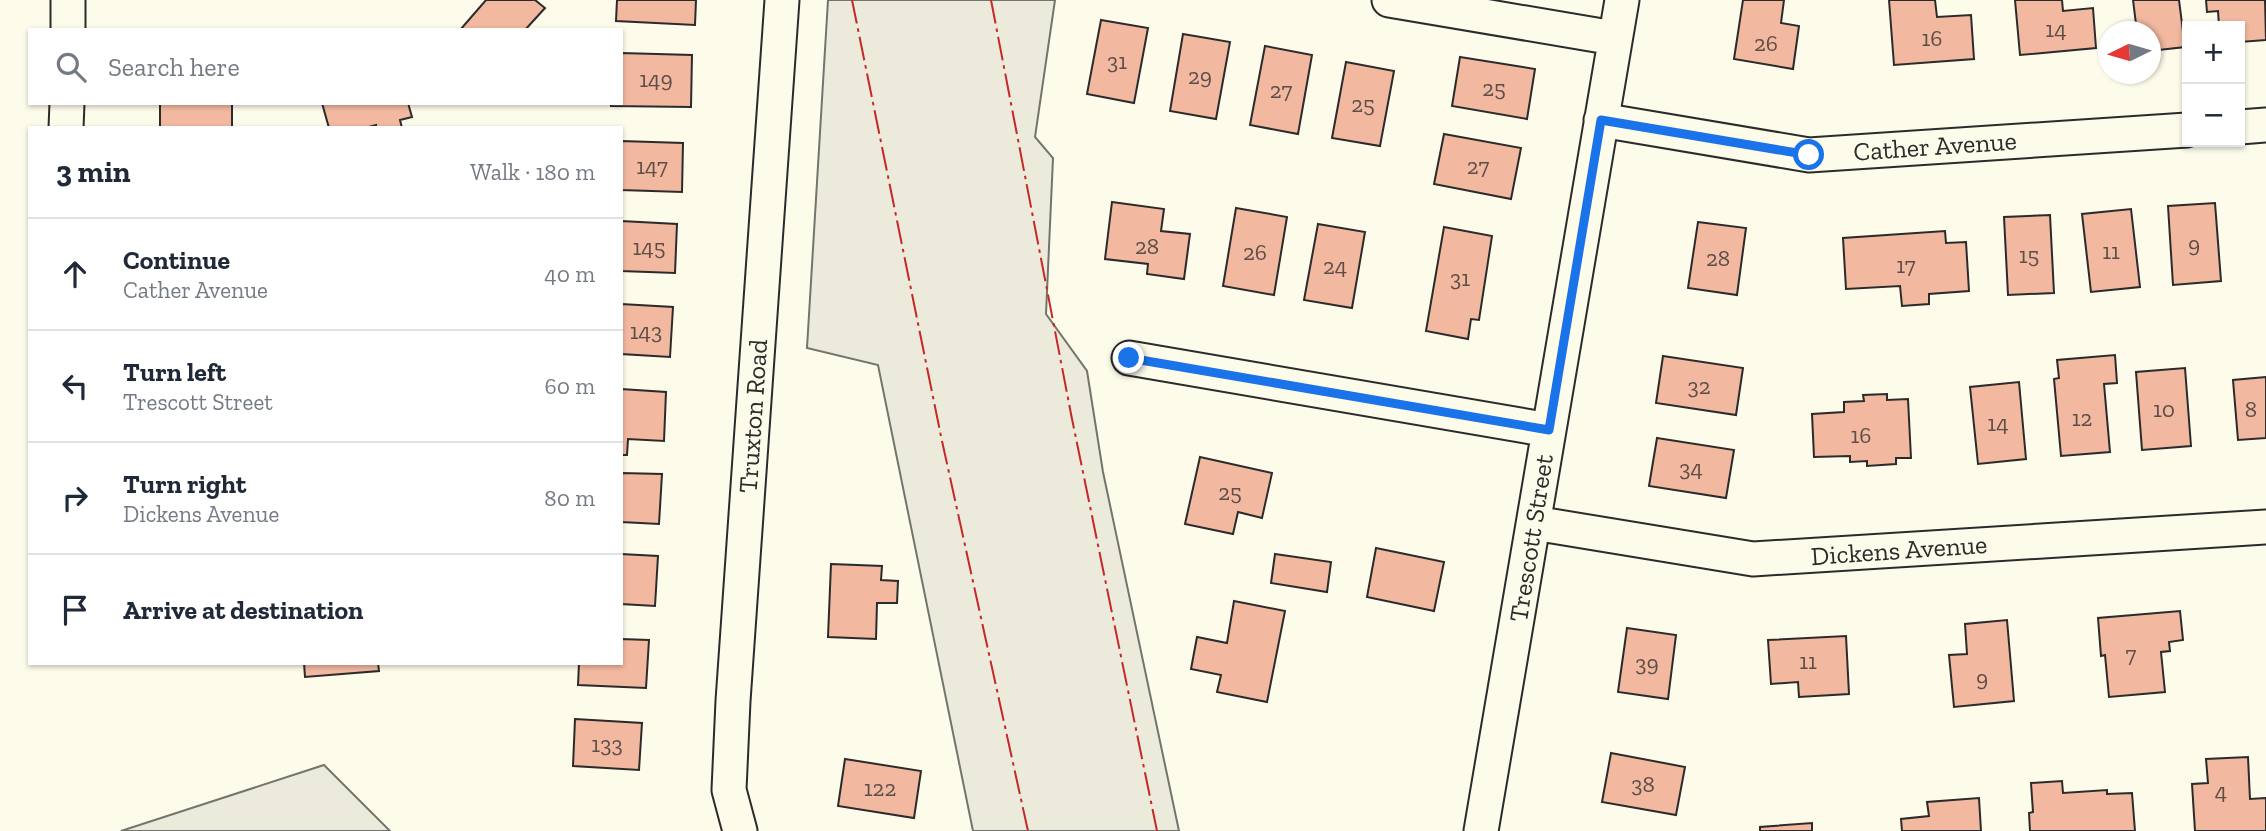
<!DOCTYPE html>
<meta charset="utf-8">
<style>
:root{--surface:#fff;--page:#f6f6f7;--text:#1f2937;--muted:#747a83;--line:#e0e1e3}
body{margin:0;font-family:"Zilla Slab",serif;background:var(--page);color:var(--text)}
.controls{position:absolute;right:21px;top:21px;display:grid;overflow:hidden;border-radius:0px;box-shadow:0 2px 5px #0004}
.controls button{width:63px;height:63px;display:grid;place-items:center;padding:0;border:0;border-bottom:2px solid var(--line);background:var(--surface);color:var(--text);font:35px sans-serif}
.compass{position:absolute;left:2098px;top:21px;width:63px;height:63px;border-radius:50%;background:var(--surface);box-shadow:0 2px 5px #0004;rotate:265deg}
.stop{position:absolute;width:21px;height:21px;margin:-16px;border:5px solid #1a73e8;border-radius:50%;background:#fff}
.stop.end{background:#1a73e8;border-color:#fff;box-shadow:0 2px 7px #0008}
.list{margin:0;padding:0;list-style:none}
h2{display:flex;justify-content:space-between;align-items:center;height:91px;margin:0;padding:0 28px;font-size:30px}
h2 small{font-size:23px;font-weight:400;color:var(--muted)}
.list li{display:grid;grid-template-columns:46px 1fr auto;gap:21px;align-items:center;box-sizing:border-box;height:112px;padding:0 28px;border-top:2px solid var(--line)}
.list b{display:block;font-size:26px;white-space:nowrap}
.list p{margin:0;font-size:23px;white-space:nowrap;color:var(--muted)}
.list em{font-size:23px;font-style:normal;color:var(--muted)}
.icon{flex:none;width:38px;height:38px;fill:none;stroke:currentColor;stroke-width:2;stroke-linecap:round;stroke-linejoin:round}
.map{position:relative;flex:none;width:2266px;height:831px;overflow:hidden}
.search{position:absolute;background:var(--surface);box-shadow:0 2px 5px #0004;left:28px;top:28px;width:595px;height:77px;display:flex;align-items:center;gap:18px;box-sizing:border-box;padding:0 24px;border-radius:0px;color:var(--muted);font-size:26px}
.panel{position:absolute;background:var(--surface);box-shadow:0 2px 5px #0004;left:28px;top:126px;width:595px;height:539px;border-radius:0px}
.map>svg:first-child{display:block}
.green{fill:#ecebdb;stroke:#74746e;stroke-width:2}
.building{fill:#f2b8a0;stroke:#2b2b2b;stroke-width:2}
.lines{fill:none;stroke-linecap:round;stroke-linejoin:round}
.street-casing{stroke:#2b2b2b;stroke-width:37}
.street{stroke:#fdfbea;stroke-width:33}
.power{stroke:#c62828;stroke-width:2;stroke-dasharray:24 5 3.5 5;stroke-linecap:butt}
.route{stroke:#1a73e8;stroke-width:9}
.labels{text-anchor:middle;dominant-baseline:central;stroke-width:5;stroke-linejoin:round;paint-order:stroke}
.number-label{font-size:23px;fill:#5d4e48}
.street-label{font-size:26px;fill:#2b2b2b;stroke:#fdfbea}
</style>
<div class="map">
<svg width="2266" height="831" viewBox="0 0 2266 831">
<rect width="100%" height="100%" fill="#fdfbea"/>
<path class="green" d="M 828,0 L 1055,0 L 1035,137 L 1053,158 L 1046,314 L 1087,371 L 1103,472 L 1179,831 L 973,831 L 878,365 L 807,348 Z
M 324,765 L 390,831 L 121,831 Z"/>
<path class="building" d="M 486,0 L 535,0 L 545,8 L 525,30 L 460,30 Z
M 617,0 L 696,0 L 695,25 L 616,21 Z
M 1743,0 L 1784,0 L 1781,23 L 1799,26 L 1793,69 L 1734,59 Z
M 1889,0 L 1935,0 L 1937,17 L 1971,15 L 1974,59 L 1894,65 Z
M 2015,0 L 2062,0 L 2063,11 L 2093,8 L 2096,48 L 2020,55 Z
M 2133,0 L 2179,0 L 2185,47 L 2150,51 L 2150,32 L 2137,32 Z
M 2206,0 L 2265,0 L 2266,40 L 2240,42 L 2240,26 L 2219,26 L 2218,11 L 2207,12 Z
M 1101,20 L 1148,28 L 1134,103 L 1087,94 Z
M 1183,34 L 1230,42 L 1216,119 L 1170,111 Z
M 1265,46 L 1312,55 L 1298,134 L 1250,125 Z
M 621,53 L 692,55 L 691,107 L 611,106 L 611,103 L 621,103 Z
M 1460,57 L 1535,69 L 1527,119 L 1452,106 Z
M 1346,62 L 1394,71 L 1380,146 L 1332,138 Z
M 160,103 L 232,103 L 232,128 L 160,128 Z
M 322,103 L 408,103 L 412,117 L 400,120 L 402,128 L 376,128 L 376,125 L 365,128 L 329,128 Z
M 1444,134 L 1521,148 L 1511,199 L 1434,184 Z
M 621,141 L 683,143 L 682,192 L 621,190 Z
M 1112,202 L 1164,209 L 1161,231 L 1190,234 L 1184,279 L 1147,274 L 1148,264 L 1105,259 Z
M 2215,203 L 2221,281 L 2173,285 L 2168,206 Z
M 1236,208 L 1287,217 L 1274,295 L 1223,286 Z
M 2131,209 L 2140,287 L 2091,292 L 2082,214 Z
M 2050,215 L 2054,293 L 2008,295 L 2004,217 Z
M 621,221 L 677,224 L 675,273 L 621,271 Z
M 1698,222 L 1746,228 L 1737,295 L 1688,288 Z
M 1318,224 L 1365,232 L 1352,308 L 1304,300 Z
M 1444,227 L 1492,236 L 1479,320 L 1471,319 L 1468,339 L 1426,331 Z
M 1945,231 L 1946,243 L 1966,242 L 1969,291 L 1929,294 L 1929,304 L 1902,306 L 1900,286 L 1846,289 L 1843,238 Z
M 621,304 L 673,307 L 670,357 L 621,354 Z
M 2115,355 L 2117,383 L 2104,384 L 2110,452 L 2061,456 L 2054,379 L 2059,378 L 2057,360 Z
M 1663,356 L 1743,368 L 1736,415 L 1656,403 Z
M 2185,368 L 2191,446 L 2142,450 L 2136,372 Z
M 2266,377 L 2266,438 L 2238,440 L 2233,380 Z
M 2019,382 L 2026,459 L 1978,464 L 1970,387 Z
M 621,389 L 666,392 L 664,441 L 628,439 L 627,455 L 621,455 Z
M 1887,394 L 1887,400 L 1908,399 L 1911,458 L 1896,458 L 1896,464 L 1867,466 L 1867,461 L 1850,462 L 1850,456 L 1814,457 L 1812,414 L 1844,412 L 1844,402 L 1864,401 L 1863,395 Z
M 1657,438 L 1734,450 L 1726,498 L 1649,486 Z
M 1200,457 L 1272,473 L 1262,518 L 1238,512 L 1233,534 L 1185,524 Z
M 621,473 L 662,474 L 659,524 L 621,522 Z
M 1376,548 L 1444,562 L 1434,611 L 1367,597 Z
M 621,554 L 658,556 L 655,606 L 621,604 Z
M 1275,554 L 1331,562 L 1327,592 L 1271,583 Z
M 831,564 L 882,566 L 881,580 L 898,581 L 897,603 L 877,603 L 876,639 L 828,637 Z
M 1234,601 L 1285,611 L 1267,702 L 1217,692 L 1221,675 L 1191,669 L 1197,637 L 1227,643 Z
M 2180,611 L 2183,640 L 2169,642 L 2170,651 L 2161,652 L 2165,692 L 2109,697 L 2105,655 L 2101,656 L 2098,618 Z
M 2007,620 L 2014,701 L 1954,707 L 1949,655 L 1967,654 L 1965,624 Z
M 1627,628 L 1676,635 L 1668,699 L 1618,692 Z
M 1846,636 L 1849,694 L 1799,697 L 1798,682 L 1771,684 L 1768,640 Z
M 621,639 L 649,640 L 646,688 L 578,685 L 579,663 L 621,663 Z
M 304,663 L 378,663 L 379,671 L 305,677 Z
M 575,719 L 642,723 L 639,770 L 573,766 Z
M 1611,753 L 1685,767 L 1676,815 L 1602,802 Z
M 2248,757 L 2250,799 L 2266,798 L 2266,831 L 2195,831 L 2192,784 L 2208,783 L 2206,759 Z
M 845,759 L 921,771 L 914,818 L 838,806 Z
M 2062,781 L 2063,793 L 2107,790 L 2107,794 L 2132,793 L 2135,831 L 2030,831 L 2029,813 L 2033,812 L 2031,783 Z
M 1979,798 L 1981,831 L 1902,831 L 1901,819 L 1929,816 L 1927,802 Z
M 1812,823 L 1812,831 L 1760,831 L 1760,827 Z"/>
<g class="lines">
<g class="street-casing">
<path id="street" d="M 1389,0 L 1614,38
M 68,30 L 68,0
M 1601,120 L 1809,155 L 2187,130
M 2240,127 L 2266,125
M 66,128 L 67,103
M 1129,358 L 1549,430
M 1534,523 L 1753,559 L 2266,527
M 740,831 L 729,790 L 733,701 L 782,0
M 1481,831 L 1622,0"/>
</g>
<use href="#street" class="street"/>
<path class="power" d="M 852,0 L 942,441 L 1028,831
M 991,0 L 1072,419 L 1157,831"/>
</g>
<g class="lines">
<path class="route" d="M 1129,358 L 1549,430 L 1601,120 L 1809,155"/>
</g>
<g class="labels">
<g class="number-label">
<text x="2056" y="29">14</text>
<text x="1932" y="38">16</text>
<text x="1766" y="43">26</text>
<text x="1117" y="61">31</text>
<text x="1200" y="76">29</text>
<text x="656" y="79">149</text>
<text x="1494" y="88">25</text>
<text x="1281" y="90">27</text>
<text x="1363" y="104">25</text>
<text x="652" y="166">147</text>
<text x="1478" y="166">27</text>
<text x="2194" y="244">9</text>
<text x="1147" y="246">28</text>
<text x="649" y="247">145</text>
<text x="2111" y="251">11</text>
<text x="1255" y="252">26</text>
<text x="2029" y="255">15</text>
<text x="1718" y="258">28</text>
<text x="1906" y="265">17</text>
<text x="1335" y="266">24</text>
<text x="1460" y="278">31</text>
<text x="646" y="331">143</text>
<text x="1699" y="386">32</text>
<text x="2164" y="409">10</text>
<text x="2251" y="409">8</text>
<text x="2082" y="418">12</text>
<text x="1998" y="423">14</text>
<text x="1861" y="435">16</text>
<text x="1691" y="468">34</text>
<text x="1230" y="492">25</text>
<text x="2131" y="654">7</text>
<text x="1808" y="661">11</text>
<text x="1647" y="663">39</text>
<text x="1982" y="678">9</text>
<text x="607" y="744">133</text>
<text x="1643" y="784">38</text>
<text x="880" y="788">122</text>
<text x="2221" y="791">4</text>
</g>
<g class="street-label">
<text transform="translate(1935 146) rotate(-4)">Cather Avenue</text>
<text transform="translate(753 416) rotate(-86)">Truxton Road</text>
<text transform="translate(1531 538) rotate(-81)">Trescott Street</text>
<text transform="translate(1899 550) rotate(-4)">Dickens Avenue</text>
</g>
</g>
</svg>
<div class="controls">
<button>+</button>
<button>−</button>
</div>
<svg class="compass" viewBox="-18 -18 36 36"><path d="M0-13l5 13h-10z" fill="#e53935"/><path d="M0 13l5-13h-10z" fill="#747a83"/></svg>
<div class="stop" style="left:1809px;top:155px"></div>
<div class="stop end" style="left:1129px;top:358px"></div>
<div class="search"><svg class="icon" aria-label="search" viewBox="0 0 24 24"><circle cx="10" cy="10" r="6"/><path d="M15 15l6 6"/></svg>Search here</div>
<section class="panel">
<h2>3 min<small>Walk · 180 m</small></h2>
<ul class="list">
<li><svg class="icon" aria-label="ahead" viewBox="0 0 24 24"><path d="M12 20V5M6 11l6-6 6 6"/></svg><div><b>Continue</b><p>Cather Avenue</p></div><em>40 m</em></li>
<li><svg class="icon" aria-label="left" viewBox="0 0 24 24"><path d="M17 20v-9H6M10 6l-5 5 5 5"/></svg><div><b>Turn left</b><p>Trescott Street</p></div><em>60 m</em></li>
<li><svg class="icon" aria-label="right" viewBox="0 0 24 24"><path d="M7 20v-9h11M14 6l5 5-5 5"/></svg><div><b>Turn right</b><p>Dickens Avenue</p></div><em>80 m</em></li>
<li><svg class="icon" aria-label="arrive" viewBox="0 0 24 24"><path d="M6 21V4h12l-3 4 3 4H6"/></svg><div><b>Arrive at destination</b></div></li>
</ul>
</section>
</div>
